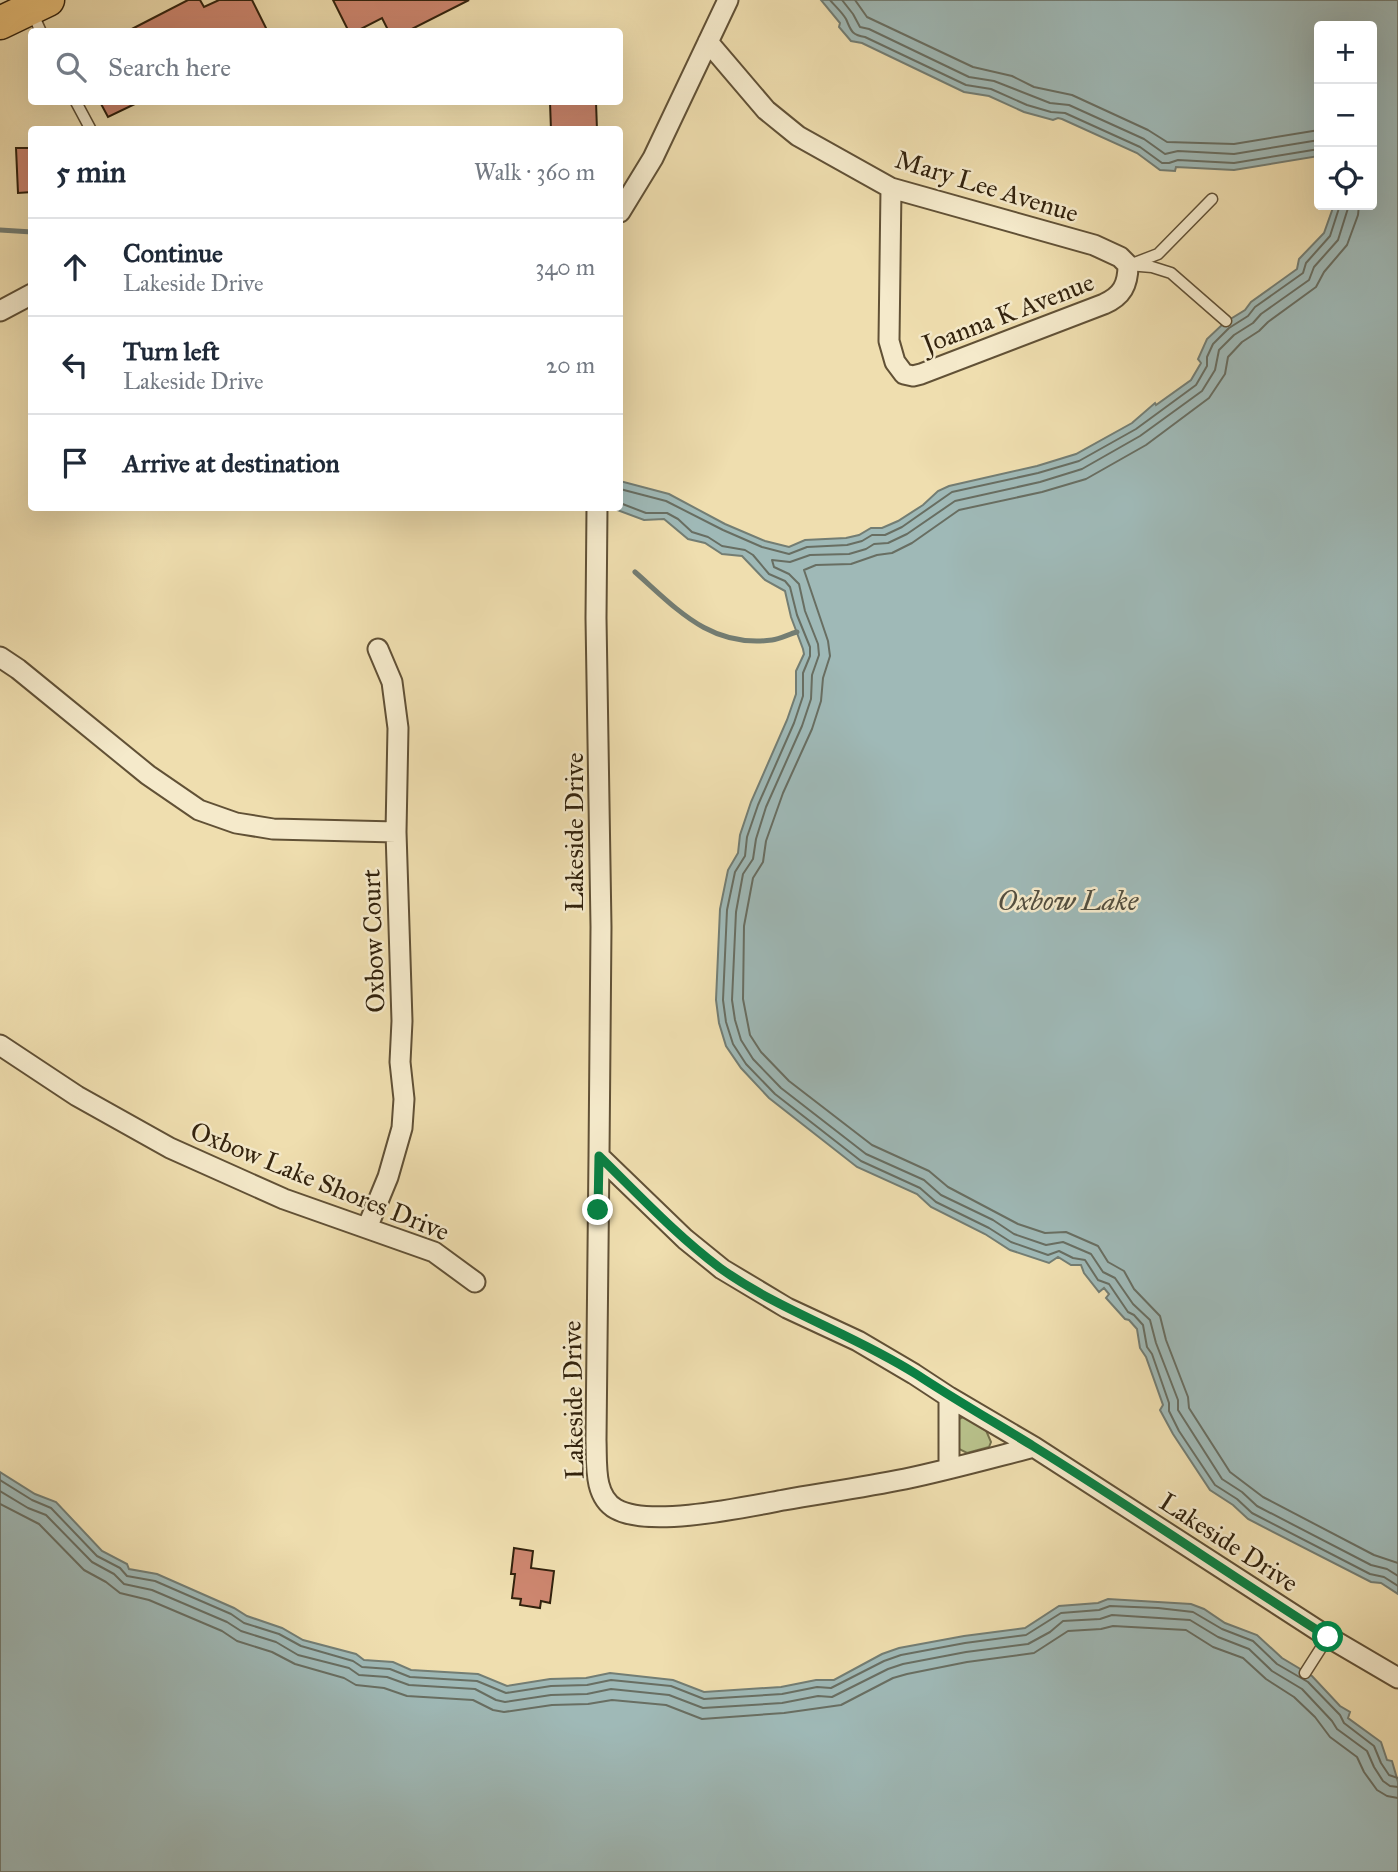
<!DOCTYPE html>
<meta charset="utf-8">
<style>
:root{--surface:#fff;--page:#f2f2f3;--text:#1f2937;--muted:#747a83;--line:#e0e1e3}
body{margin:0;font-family:"IM FELL Great Primer",serif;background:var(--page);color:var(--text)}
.controls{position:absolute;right:21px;top:21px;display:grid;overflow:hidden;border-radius:7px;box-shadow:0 7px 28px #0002}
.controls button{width:63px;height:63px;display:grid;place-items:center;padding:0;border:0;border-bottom:2px solid var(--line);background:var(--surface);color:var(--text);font:35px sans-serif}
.stop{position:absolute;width:21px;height:21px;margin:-16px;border:5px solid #0b8043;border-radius:50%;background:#fff}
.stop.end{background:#0b8043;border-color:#fff;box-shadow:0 2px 7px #0008}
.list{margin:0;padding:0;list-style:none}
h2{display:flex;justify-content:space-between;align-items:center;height:91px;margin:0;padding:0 28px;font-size:30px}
h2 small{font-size:23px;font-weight:400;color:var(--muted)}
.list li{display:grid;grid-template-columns:46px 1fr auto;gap:21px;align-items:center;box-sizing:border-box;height:98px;padding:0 28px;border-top:2px solid var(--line)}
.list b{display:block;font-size:26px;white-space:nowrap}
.list p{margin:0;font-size:23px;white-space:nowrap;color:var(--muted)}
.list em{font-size:23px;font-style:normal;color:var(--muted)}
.icon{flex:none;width:38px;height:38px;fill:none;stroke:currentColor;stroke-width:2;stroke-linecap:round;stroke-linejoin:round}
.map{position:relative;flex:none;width:1398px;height:1872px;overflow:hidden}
.search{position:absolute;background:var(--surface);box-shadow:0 7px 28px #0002;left:28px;top:28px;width:595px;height:77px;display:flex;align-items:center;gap:18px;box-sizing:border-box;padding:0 24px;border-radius:7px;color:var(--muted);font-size:26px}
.panel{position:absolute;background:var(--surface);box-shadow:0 7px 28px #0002;left:28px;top:126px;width:595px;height:385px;border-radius:7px}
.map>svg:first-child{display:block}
.green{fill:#b8c18b;stroke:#75724c;stroke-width:2}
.water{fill:#9fb9b7;stroke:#737d73;stroke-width:2}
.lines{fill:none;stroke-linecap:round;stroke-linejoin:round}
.shore{stroke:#686e62;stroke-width:2}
.stream{stroke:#737d73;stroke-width:5}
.building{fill:#cd866f;stroke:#32220d;stroke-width:2}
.service-casing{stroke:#615136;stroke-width:13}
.minor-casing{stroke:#615136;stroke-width:23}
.trunk-casing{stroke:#32220d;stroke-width:35}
.service{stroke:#f5eacb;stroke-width:10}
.minor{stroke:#f5eacb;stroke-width:19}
.trunk{stroke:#e8bf78;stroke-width:32}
.route{stroke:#0b8043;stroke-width:9}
.labels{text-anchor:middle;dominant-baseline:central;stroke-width:5;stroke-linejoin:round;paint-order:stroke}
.street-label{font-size:26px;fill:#32220d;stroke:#f5eacb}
.water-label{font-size:28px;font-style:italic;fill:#534f40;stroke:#f5eacb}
</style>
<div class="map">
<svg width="1398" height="1872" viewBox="0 0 1398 1872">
<rect width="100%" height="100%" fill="#efdeaf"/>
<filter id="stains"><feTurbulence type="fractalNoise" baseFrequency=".00286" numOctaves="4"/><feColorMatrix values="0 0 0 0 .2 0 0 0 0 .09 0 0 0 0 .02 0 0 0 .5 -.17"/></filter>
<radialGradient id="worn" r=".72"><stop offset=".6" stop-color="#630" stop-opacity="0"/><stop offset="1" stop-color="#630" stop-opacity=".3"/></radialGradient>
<path class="green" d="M 965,1416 L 985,1428 L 991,1442 L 989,1447 L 967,1453 L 959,1449 L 959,1419 Z"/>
<path class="water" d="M 821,0 L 1398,0 L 1398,1594 L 1381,1583 L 1371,1582 L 1248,1519 L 1233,1505 L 1210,1490 L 1173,1434 L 1160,1410 L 1163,1405 L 1146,1357 L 1140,1348 L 1137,1329 L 1129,1320 L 1125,1319 L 1106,1298 L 1109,1294 L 1104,1288 L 1099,1292 L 1084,1273 L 1081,1265 L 1071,1265 L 1058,1257 L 1049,1263 L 1010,1250 L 985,1234 L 931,1207 L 917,1194 L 857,1167 L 769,1098 L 741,1068 L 726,1046 L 719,1023 L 716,1000 L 720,909 L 728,870 L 738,853 L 740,835 L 751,802 L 787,720 L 796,694 L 796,671 L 804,654 L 803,649 L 791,617 L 785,591 L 765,580 L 742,556 L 722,554 L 705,543 L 688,539 L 664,519 L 644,520 L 612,508 L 620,508 L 620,481 L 669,494 L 725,524 L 765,541 L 789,547 L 805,540 L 846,538 L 859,535 L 871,528 L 882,528 L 898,521 L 923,505 L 938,491 L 949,486 L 1037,466 L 1076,454 L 1132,423 L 1155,403 L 1156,405 L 1191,380 L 1201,363 L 1198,359 L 1207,339 L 1224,323 L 1245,310 L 1251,302 L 1297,269 L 1299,259 L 1324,233 L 1334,205 L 1372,205 L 1372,26 L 1319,26 L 1319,156 L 1234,170 L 1176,167 L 1175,171 L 1160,170 L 1137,153 L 1062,119 L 1058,118 L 1053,120 L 1024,112 L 989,96 L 964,92 L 862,43 L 851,41 L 839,27 L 840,23 Z
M 0,1472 L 35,1494 L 56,1502 L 102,1551 L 127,1564 L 129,1569 L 157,1574 L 234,1608 L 247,1616 L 282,1628 L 303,1640 L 356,1654 L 364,1660 L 393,1662 L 411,1670 L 478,1674 L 507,1686 L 550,1679 L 586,1678 L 610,1673 L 673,1680 L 704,1692 L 781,1687 L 816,1680 L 834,1680 L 882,1654 L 899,1648 L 964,1636 L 1025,1628 L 1059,1606 L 1098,1603 L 1108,1599 L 1191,1604 L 1204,1609 L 1225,1623 L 1257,1635 L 1282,1658 L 1312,1676 L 1340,1706 L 1350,1712 L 1348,1718 L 1381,1742 L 1387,1760 L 1392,1761 L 1398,1782 L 1398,1872 L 0,1872 Z"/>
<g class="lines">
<path class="shore" d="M 830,0 C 835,6 842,12 846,19 C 851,30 851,35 865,37 L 966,85 L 991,89 L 1027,105 L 1051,112 L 1065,113 L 1140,147 L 1162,163 L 1169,163 L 1178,160 L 1234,163 L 1319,149
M 842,0 L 853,14 L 860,27 L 869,29 L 969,77 L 994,81 L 1050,103 L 1069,105 L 1144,139 L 1165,154 L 1178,151 L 1234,154 L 1319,140
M 855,0 L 867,17 L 956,59 L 973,67 L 1012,76 L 1034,87 L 1072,95 L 1148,130 L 1167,142 L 1234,144 L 1319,130
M 1349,205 L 1338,240 L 1314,267 L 1309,280 L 1261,314 L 1253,323 L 1234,335 L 1219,350 L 1215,370 L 1202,391 L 1140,436 L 1082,469 L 1040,482 L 955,501 L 907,534 L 888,543 L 874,544 L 866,549 L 849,554 L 810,555 L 790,562 L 772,560 L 774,567 L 789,574 L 799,584 L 805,611 L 818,644 L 819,655 L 812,675 L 811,699 L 802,726 L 766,807 L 756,839 L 753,859 L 743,874 L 736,912 L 732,1000 L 735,1020 L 741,1040 L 753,1059 L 781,1088 L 866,1154 L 924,1180 L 941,1195 L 993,1220 L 1014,1234 L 1046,1245 L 1063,1242 L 1091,1254 L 1103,1272 L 1115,1278 L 1133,1304 L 1150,1320 L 1156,1343 L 1178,1400 L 1178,1410 L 1222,1479 L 1242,1492 L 1257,1506 L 1371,1565 L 1387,1569 L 1398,1576
M 1359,205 L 1358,215 L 1347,245 L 1324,272 L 1316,287 L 1268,322 L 1259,331 L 1242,342 L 1228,357 L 1225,374 L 1209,398 L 1146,445 L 1086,479 L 1042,492 L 959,510 L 912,543 L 892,553 L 877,555 L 851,564 L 816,565 L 804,570 L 828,641 L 830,656 L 823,678 L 821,701 L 812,729 L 783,793 L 766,841 L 763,862 L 753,878 L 744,926 L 743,999 L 750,1035 L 761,1052 L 789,1081 L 872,1145 L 929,1171 L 948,1187 L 1018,1224 L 1045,1233 L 1066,1232 L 1098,1246 L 1108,1262 L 1124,1271 L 1134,1289 L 1160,1316 L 1166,1340 L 1188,1397 L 1189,1408 L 1230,1472 L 1263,1497 L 1374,1555 L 1398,1563
M 620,489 L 666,501 L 723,530 L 762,547 L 789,554 L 807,547 L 847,545 L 862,541 L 872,535 L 885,535 L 902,527 L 952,492 L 1038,473 L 1079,461 L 1136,429 L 1196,385 L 1207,366 L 1207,357 L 1213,344 L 1229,328 L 1248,316 L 1255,307 L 1303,273 L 1306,263 L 1330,236 L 1340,205
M 620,503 L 646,513 L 667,513 L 678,519 L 692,532 L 708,537 L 722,546 L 745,550 L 753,555 L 769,574 L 785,581 L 790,587 L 797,615 L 810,647 L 810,656 L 803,673 L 803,696 L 794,723 L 758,805 L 747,837 L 745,856 L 735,872 L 727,910 L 723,1000 L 726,1022 L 733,1044 L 746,1064 L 775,1094 L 861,1161 L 920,1188 L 936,1202 L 989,1228 L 1011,1242 L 1048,1255 L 1059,1251 L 1073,1258 L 1085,1260 L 1098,1280 L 1109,1284 L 1128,1312 L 1134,1315 L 1143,1325 L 1147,1347 L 1152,1354 L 1169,1403 L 1169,1411 L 1179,1431 L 1215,1485 L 1237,1499 L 1252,1513 L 1370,1574 L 1384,1577 L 1398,1586
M 0,1480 L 32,1500 L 51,1508 L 97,1556 L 120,1568 L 127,1576 L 155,1581 L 231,1614 L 244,1623 L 279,1634 L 301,1646 L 353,1661 L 362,1667 L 390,1669 L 410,1677 L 477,1681 L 506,1693 L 551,1686 L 587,1685 L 611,1680 L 671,1686 L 704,1699 L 782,1694 L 817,1687 L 831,1688 L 884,1661 L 901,1655 L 965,1643 L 1026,1635 L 1061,1613 L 1099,1610 L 1110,1606 L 1158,1608 L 1193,1612 L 1222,1629 L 1253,1641 L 1277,1664 L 1308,1682 L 1340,1715 L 1344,1723 L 1374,1746 L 1381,1763 L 1389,1775 L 1398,1778
M 0,1491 L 28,1508 L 46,1515 L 92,1562 L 114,1574 L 124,1584 L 152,1590 L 227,1622 L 241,1631 L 276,1642 L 298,1655 L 349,1668 L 359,1675 L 387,1677 L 409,1685 L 475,1689 L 496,1700 L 505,1702 L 551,1695 L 587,1694 L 611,1689 L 669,1695 L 703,1708 L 782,1703 L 818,1696 L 832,1697 L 888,1669 L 903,1664 L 966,1652 L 1028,1644 L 1050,1632 L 1063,1621 L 1100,1619 L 1112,1615 L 1190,1620 L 1218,1637 L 1249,1649 L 1272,1671 L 1302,1689 L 1332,1721 L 1337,1729 L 1367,1751 L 1374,1767 L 1383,1781 L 1390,1786 L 1398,1787
M 0,1504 L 39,1524 L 84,1570 L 106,1582 L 120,1593 L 149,1600 L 222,1631 L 237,1641 L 272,1652 L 295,1664 L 344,1678 L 356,1685 L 384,1688 L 407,1696 L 473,1700 L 493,1710 L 504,1712 L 552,1705 L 588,1704 L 612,1700 L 666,1705 L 702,1719 L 784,1713 L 841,1705 L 893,1678 L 907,1674 L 967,1662 L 1034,1653 L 1068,1631 L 1101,1629 L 1113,1626 L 1186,1630 L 1213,1647 L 1243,1658 L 1266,1679 L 1294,1697 L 1315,1717 L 1330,1737 L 1357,1757 L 1364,1772 L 1377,1790 L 1387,1796 L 1398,1798"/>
<path class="stream" d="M 0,230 L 32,232
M 635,572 C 677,609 710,648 772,640 C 780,639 789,634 797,632"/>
</g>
<path class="building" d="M 188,0 L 200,0 L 204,7 L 219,0 L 252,0 L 268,32 L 126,32 Z
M 333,0 L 469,0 L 406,32 L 389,32 L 382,18 L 355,32 L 349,32 Z
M 100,102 L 139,102 L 108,117 Z
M 550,102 L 596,102 L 597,130 L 551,130 Z
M 16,148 L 32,148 L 32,192 L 18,193 Z
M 514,1548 L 533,1551 L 531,1568 L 554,1571 L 550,1603 L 541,1601 L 540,1608 L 520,1605 L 521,1599 L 512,1598 L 515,1574 L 511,1574 Z"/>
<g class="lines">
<g class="service-casing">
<path id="service" d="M 32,12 L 41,32
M 76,102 L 91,130
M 1132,264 L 1158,254 L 1212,199
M 1128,265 L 1152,267 L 1171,273 L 1226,321
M 1305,1673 L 1328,1637"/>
</g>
<g class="minor-casing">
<path id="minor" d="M 708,42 L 766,110 L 798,136 L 891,188 L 1094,245 L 1120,257 L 1128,265 C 1128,285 1122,296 1104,304 L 921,374 L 913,376 L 904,374 L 895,362 L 889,341 L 891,188
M 620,212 L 653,158 L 728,0
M 0,311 L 32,294
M 597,508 L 596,618 L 601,927 L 599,1156 L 685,1239 L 722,1269 L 787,1308 L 858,1341 L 914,1374 L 949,1397 L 1034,1447 L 1328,1637 L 1398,1678
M 0,657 L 18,669 L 148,775 L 199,810 L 236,823 L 273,829 L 396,832
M 0,1045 L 77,1096 L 170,1148 L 284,1199 L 434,1252 L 475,1282
M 599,1156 L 596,1440 C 597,1463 593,1496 616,1509 C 649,1528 746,1507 784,1500 C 824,1493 865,1487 905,1479 C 948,1470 991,1458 1034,1447
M 367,1228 L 388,1177 L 402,1128 L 404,1099 L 400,1062 L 402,1021 L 396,832 L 398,728 L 392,682 L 378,649
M 949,1397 L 949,1468"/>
</g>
<g class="trunk-casing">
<path id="trunk" d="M 0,23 L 48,0"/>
</g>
<use href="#service" class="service"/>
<use href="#minor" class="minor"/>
<use href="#trunk" class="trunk"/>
</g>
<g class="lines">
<path class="route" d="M 598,1210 L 599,1156 C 638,1194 676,1235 720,1268 C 780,1311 853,1334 916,1374 C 954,1399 994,1422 1033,1446 C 1133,1508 1229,1574 1328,1637"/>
</g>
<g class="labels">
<g class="street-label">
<text transform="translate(987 186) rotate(17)">Mary Lee Avenue</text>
<text transform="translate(1008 313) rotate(-21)">Joanna K Avenue</text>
<text transform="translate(574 832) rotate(-90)">Lakeside Drive</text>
<text transform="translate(373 941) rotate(-92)">Oxbow Court</text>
<text transform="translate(320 1181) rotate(22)">Oxbow Lake Shores Drive</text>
<text transform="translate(573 1400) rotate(-91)">Lakeside Drive</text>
<text transform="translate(1229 1542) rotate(33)">Lakeside Drive</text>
</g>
<g class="water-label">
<text x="1068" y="900">Oxbow Lake</text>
</g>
</g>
<rect width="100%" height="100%" filter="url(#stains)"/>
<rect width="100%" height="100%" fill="url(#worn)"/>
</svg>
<div class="controls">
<button>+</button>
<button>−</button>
<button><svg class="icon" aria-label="locate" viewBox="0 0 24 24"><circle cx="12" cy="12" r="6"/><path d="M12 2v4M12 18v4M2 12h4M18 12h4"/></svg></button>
</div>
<div class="stop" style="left:1328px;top:1637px"></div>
<div class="stop end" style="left:598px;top:1210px"></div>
<div class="search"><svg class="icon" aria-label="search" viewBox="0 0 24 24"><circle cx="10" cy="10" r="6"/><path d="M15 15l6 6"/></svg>Search here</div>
<section class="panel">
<h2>5 min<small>Walk · 360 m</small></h2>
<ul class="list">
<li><svg class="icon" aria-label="ahead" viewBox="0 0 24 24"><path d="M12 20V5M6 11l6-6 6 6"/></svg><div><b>Continue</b><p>Lakeside Drive</p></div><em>340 m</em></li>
<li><svg class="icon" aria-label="left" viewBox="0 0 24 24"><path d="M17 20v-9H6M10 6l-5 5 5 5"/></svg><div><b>Turn left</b><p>Lakeside Drive</p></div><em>20 m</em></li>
<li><svg class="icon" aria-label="arrive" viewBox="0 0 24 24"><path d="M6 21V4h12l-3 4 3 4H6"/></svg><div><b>Arrive at destination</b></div></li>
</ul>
</section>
</div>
